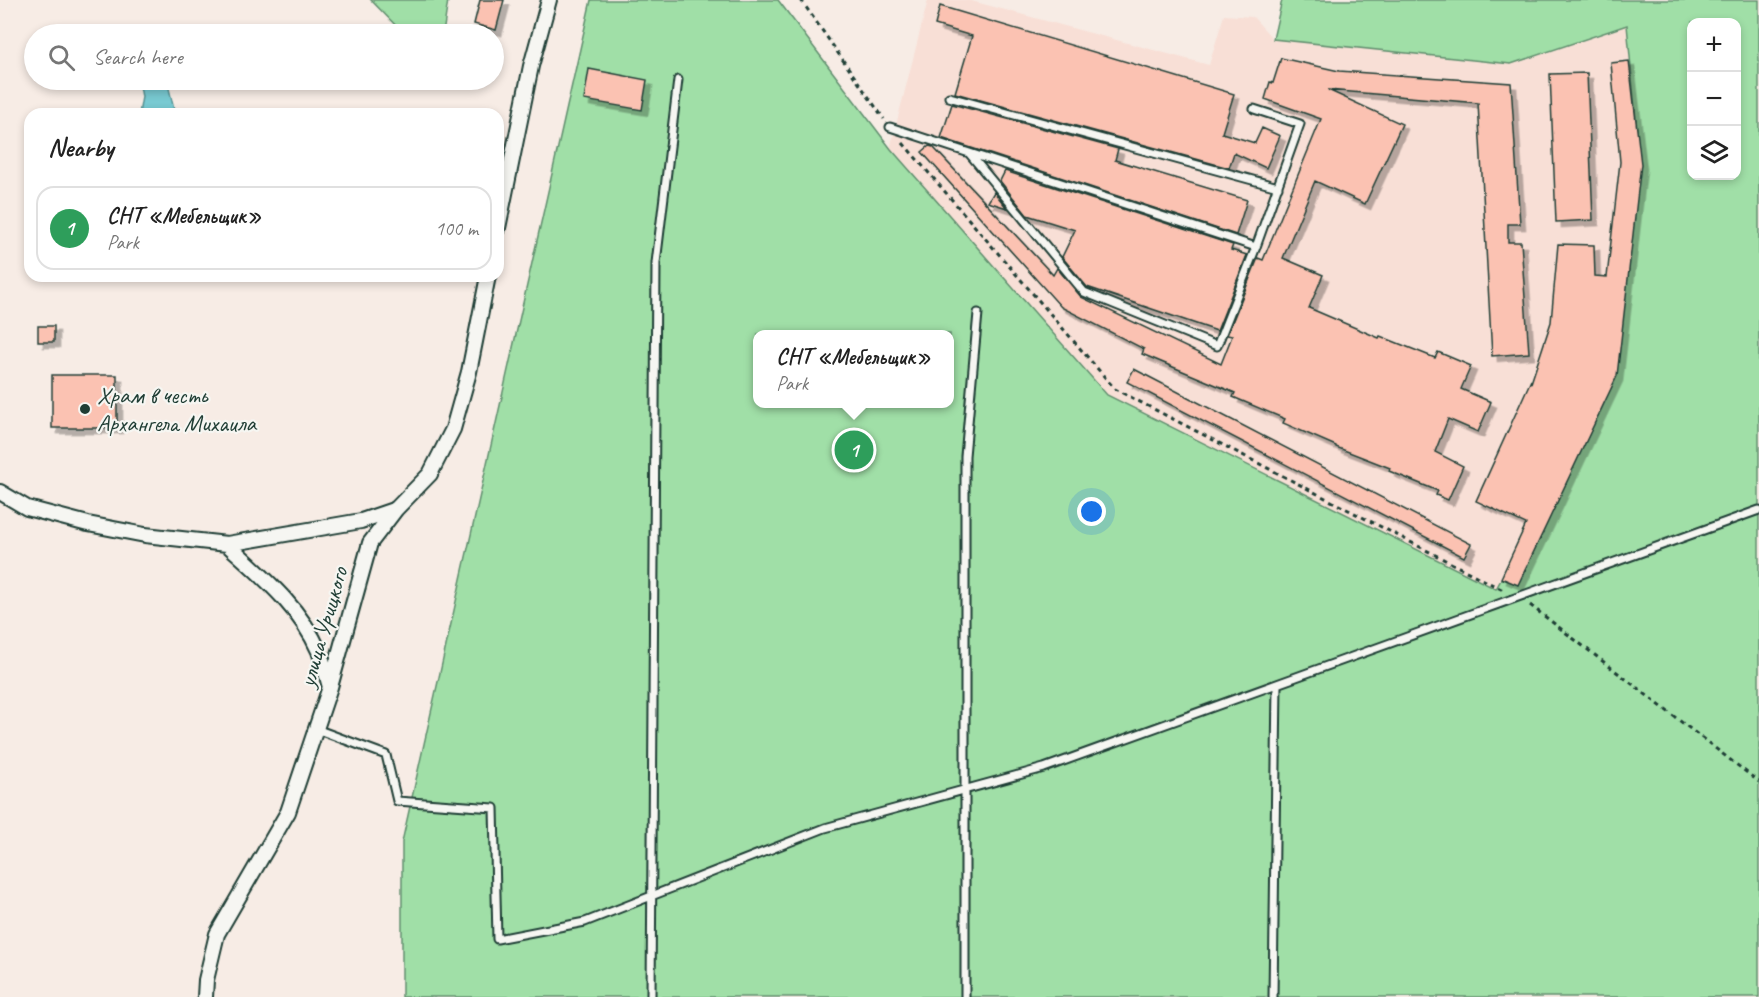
<!DOCTYPE html>
<meta charset="utf-8">
<style>
:root{--surface:#fff;--page:#f2f2f2;--text:#222;--muted:#767676;--line:#e0e0e0;--accent:#7c3aed}
body{margin:0;font-family:Caveat,sans-serif;background:var(--page);color:var(--text)}
.controls{position:absolute;right:18px;top:18px;display:grid;overflow:hidden;border-radius:12px;box-shadow:0 3px 9px #0003}
.controls button{width:54px;height:54px;display:grid;place-items:center;padding:0;border:0;border-bottom:2px solid var(--line);background:var(--surface);color:var(--text);font:30px sans-serif}
.you{position:absolute;left:1092px;top:512px;width:21px;height:21px;margin:-15px;border:4px solid #fff;border-radius:50%;background:#1a73e8;box-shadow:0 0 0 9px #1a73e833}
.badge{display:grid;place-items:center;width:39px;height:39px;border-radius:50%;background:var(--accent);color:#fff;font-size:20px;font-weight:700}
.pin{position:absolute;translate:-50% -50%;border:3px solid #fff;box-shadow:0 2px 6px #0006}
.popup{position:absolute;left:753px;top:330px;width:201px;height:78px;box-sizing:border-box;display:grid;place-content:center;border-radius:12px;background:var(--surface);filter:drop-shadow(0 2px 4px #0005);font-size:20px;white-space:nowrap;color:var(--muted)}
.popup b{font-size:22px;color:var(--text)}
.popup::after{content:'';position:absolute;left:50%;top:100%;margin-left:-12px;border:12px solid transparent;border-top-color:var(--surface)}
.list{margin:0;padding:0;list-style:none}
h2{display:flex;justify-content:space-between;align-items:center;height:78px;margin:0;padding:0 24px;font-size:26px}
h2 small{font-size:20px;font-weight:400;color:var(--muted)}
.list li{display:grid;grid-template-columns:39px 1fr auto;gap:18px;align-items:center;box-sizing:border-box;height:84px;margin:0 12px 12px;padding:0 12px;border:2px solid var(--line);border-radius:18px}
.list b{display:block;font-size:22px;white-space:nowrap}
.list p{margin:0;font-size:20px;white-space:nowrap;color:var(--muted)}
.list em{font-size:20px;font-style:normal;color:var(--muted)}
.icon{flex:none;width:33px;height:33px;fill:none;stroke:currentColor;stroke-width:2;stroke-linecap:round;stroke-linejoin:round}
.map{position:relative;flex:none;width:1759px;height:997px;overflow:hidden}
.search{position:absolute;background:var(--surface);box-shadow:0 3px 9px #0003;left:24px;top:24px;width:480px;height:66px;display:flex;align-items:center;gap:15px;box-sizing:border-box;padding:0 21px;border-radius:33px;color:var(--muted);font-size:22px}
.panel{position:absolute;background:var(--surface);box-shadow:0 3px 9px #0003;left:24px;top:108px;width:480px;height:174px;border-radius:18px}
.map>svg:first-child{display:block}
.built{fill:#f8dfd6}
.green{fill:#a0dfa7;stroke:#608e6e;stroke-width:1.5;fill-rule:evenodd}
.water{fill:#79cad2;stroke:#559293;stroke-width:1.5}
.building{fill:#fbc2b2;stroke:#1f3d34;stroke-width:1.5;filter:url(#shadow)}
.lines{fill:none;stroke-linecap:round;stroke-linejoin:round}
.lane-casing{stroke:#1f3d34;stroke-width:11}
.street-casing{stroke:#1f3d34;stroke-width:18}
.path{stroke:#1f3d34;stroke-width:3;stroke-dasharray:4.5 4.5;stroke-linecap:butt}
.lane{stroke:#f6f6f2;stroke-width:7}
.street{stroke:#f6f6f2;stroke-width:14}
.poi-dot{fill:#1f3d34;stroke:#f6f6f2;stroke-width:2}
.labels{text-anchor:middle;dominant-baseline:central;stroke-width:4.5;stroke-linejoin:round;paint-order:stroke}
.poi-label{font-size:24px;fill:#1f3d34;stroke:#f6f6f2;text-anchor:start}
.street-label{font-size:24px;fill:#1f3d34;stroke:#f6f6f2}
</style>
<div class="map">
<svg width="1759" height="997" viewBox="0 0 1759 997">
<defs>
<filter id="shadow"><feDropShadow dx="5.5" dy="5.5" stdDeviation="0" flood-color="#0004"/></filter>
</defs>
<rect width="100%" height="100%" fill="#f7ece5"/>
<filter id="ink" filterUnits="userSpaceOnUse"><feTurbulence type="fractalNoise" baseFrequency=".0167" numOctaves="2"/><feDisplacementMap in="SourceGraphic" scale="12" xChannelSelector="R" yChannelSelector="G"/><feConvolveMatrix kernelMatrix="1 2 1 2 8 2 1 2 1" color-interpolation-filters="sRGB"/></filter>
<g filter="url(#ink)">
<path class="built" d="M 928,0 L 968,0 L 1209,65 L 1224,15 L 1253,17 L 1273,39 L 1511,64 L 1627,24 L 1637,130 L 1609,373 L 1497,589 L 1107,395 L 890,149 Z"/>
<path class="green" d="M 371,0 L 448,0 L 443,34 L 404,34 Z
M 591,0 L 778,0 L 891,149 L 1107,395 L 1496,589 L 1609,373 L 1637,130 L 1627,25 L 1511,64 L 1273,39 L 1282,0 L 1759,0 L 1759,997 L 402,997 L 402,842 ZM 1692,22 L 1736,22 L 1736,176 L 1692,176 ZM 758,334 L 950,334 L 950,404 L 758,404 Z"/>
<path class="water" d="M 139,80 L 167,80 L 175,114 L 139,114 L 142,97 Z"/>
<path class="building" d="M 480,0 L 504,0 L 496,30 L 474,24 Z
M 940,6 L 1234,94 L 1222,133 L 1255,143 L 1262,128 L 1280,136 L 1266,168 L 1234,153 L 1229,168 L 955,93 L 972,36 L 935,25 Z
M 1281,58 L 1339,71 L 1511,83 L 1520,224 L 1508,224 L 1508,242 L 1521,242 L 1529,353 L 1492,356 L 1478,103 L 1328,90 L 1402,124 L 1365,204 L 1315,181 L 1283,258 L 1323,275 L 1309,308 L 1379,338 L 1380,336 L 1435,358 L 1438,352 L 1471,366 L 1461,389 L 1491,402 L 1478,432 L 1448,419 L 1435,452 L 1463,466 L 1448,500 L 1436,495 L 1438,491 L 1389,471 L 1390,468 L 1336,447 L 1336,446 L 1283,423 L 1285,419 L 1233,397 L 1235,393 L 1142,354 L 1144,349 L 1061,307 L 922,152 L 929,146 L 933,147 L 1053,275 L 1057,268 L 1081,297 L 1221,364 L 1232,336 L 1227,335 L 1258,258 L 1263,260 L 1321,119 L 1265,99 L 1270,82 L 1273,83 Z
M 1629,61 L 1641,164 L 1617,376 L 1518,585 L 1501,578 L 1526,524 L 1476,501 L 1531,380 L 1531,383 L 1551,322 L 1558,244 L 1594,245 L 1595,276 L 1607,277 L 1620,162 L 1611,63 Z
M 589,69 L 647,80 L 642,110 L 584,100 Z
M 1587,73 L 1593,220 L 1556,222 L 1550,74 Z
M 952,104 L 1118,149 L 1115,160 L 1247,200 L 1236,235 L 941,138 Z
M 1005,171 L 1233,245 L 1231,250 L 1247,255 L 1217,331 L 1087,287 L 1062,257 L 1075,230 L 1027,215 L 1000,181 Z
M 994,192 L 1007,208 L 988,202 Z
M 38,326 L 54,326 L 54,342 L 38,342 Z
M 1134,369 L 1471,544 L 1464,557 L 1127,382 Z
M 52,375 L 117,375 L 117,428 L 52,428 Z"/>
<g class="lines">
<g class="lane-casing">
<path id="lane" d="M 949,97 L 1278,187
M 890,127 L 1256,247
M 969,153 L 1084,292 L 1217,346 L 1256,247 L 1300,124 L 1254,109
M 316,729 L 386,755 L 397,801 L 494,808 L 497,939 L 585,922 L 825,828 L 1044,768 L 1759,510
M 651,997 L 656,263 L 678,80
M 965,997 L 965,456 L 978,313
M 1273,997 L 1277,684"/>
</g>
<g class="street-casing">
<path id="street" d="M 498,228 L 531,66 L 549,0
M 0,492 L 27,508 L 88,524 L 145,535 L 227,544 L 361,521 L 396,509
M 227,544 C 261,575 300,607 319,651 C 323,662 327,675 330,687
M 205,997 L 206,980 L 217,934 L 288,812 L 330,687 L 370,543 L 396,509 L 430,474 L 453,429 L 469,372 L 488,276"/>
</g>
<path class="path" d="M 801,0 L 884,119
M 903,143 L 1115,389 L 1503,590
M 1530,605 L 1759,782"/>
<use href="#lane" class="lane"/>
<use href="#street" class="street"/>
</g>
</g>
<circle class="poi-dot" cx="85" cy="409" r="6"/>
<g class="labels">
<g class="poi-label">
<text x="97" y="395">Храм в честь<tspan x="97" dy="28">Архангела Михаила</tspan></text>
</g>
<g class="street-label">
<text transform="translate(323 627) rotate(-74)">улица Урицкого</text>
</g>
</g>
</svg>
<div class="controls">
<button>+</button>
<button>−</button>
<button><svg class="icon" aria-label="layers" viewBox="0 0 24 24"><path d="M12 4l9 5-9 5-9-5zM3 14l9 5 9-5"/></svg></button>
</div>
<div class="you"></div>
<div class="pin badge" style="left:854px;top:450px;background:#2e9e5b">1</div>
<div class="popup"><b>СНТ «Мебельщик»</b>Park</div>
<div class="search"><svg class="icon" aria-label="search" viewBox="0 0 24 24"><circle cx="10" cy="10" r="6"/><path d="M15 15l6 6"/></svg>Search here</div>
<section class="panel">
<h2>Nearby<small></small></h2>
<ul class="list">
<li><span class="badge" style="background:#2e9e5b">1</span><div><b>СНТ «Мебельщик»</b><p>Park</p></div><em>100 m</em></li>
</ul>
</section>
</div>
